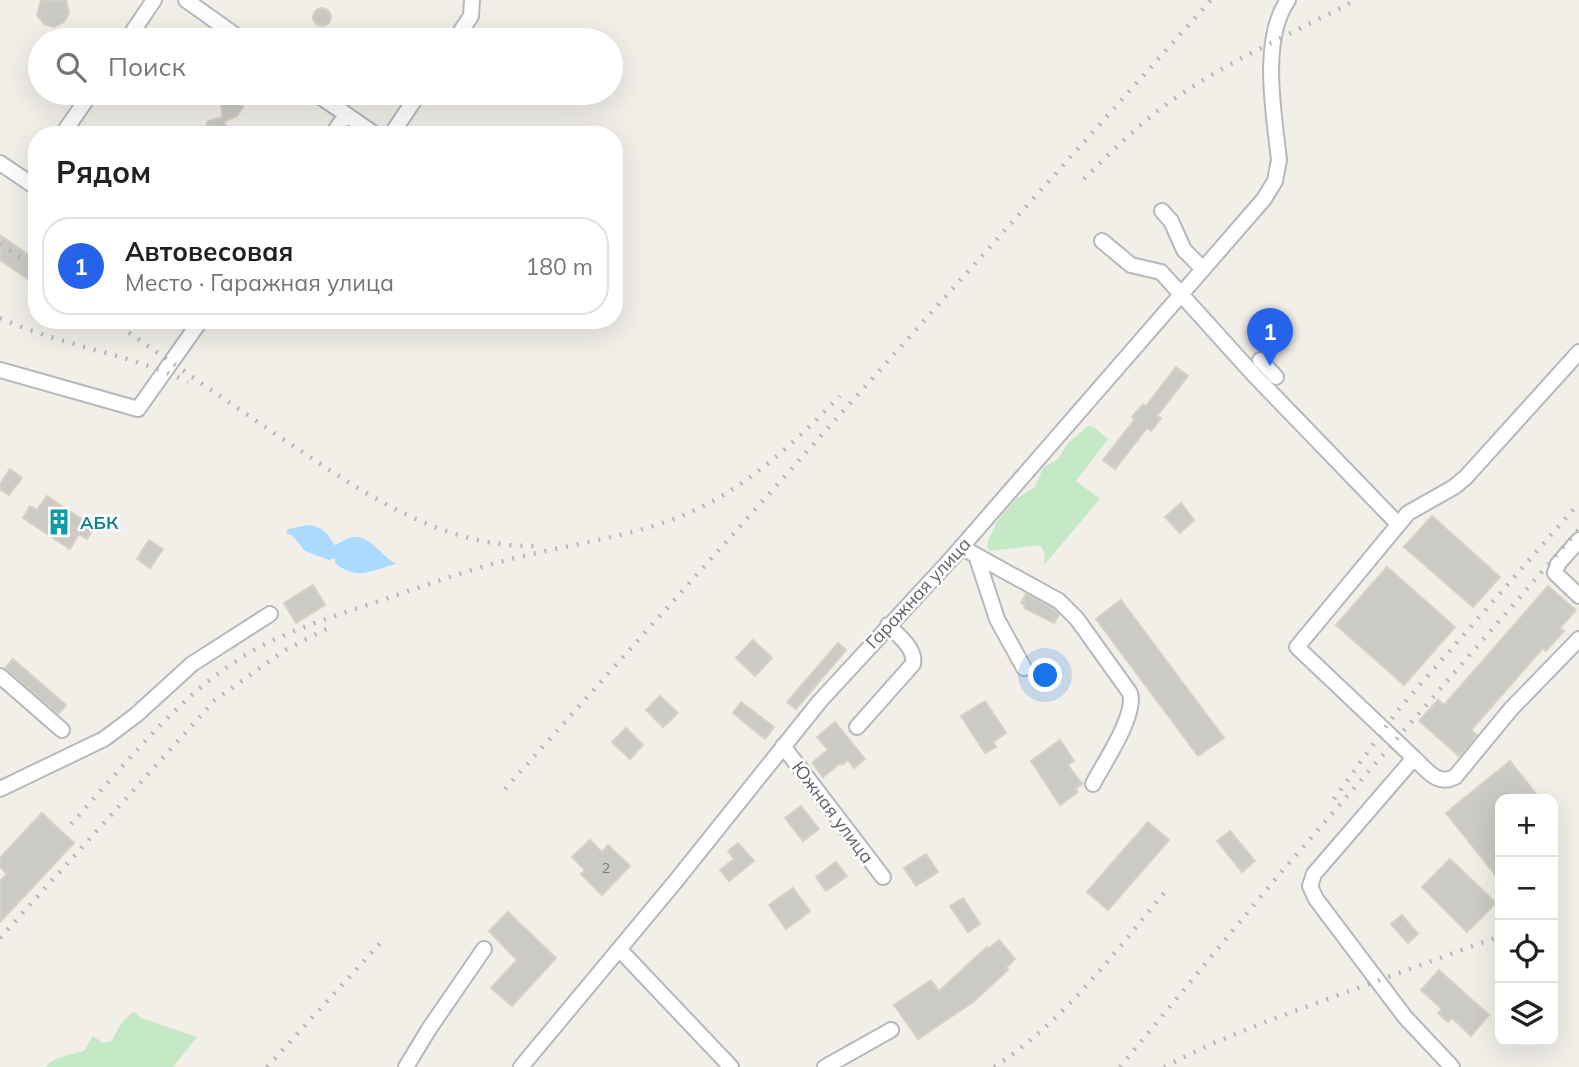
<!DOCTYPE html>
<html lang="ru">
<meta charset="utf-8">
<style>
:root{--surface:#fff;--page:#f6f6f6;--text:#202124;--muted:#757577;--line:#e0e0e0;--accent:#2563eb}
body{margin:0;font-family:Mulish,sans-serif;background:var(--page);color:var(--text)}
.controls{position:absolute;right:21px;bottom:21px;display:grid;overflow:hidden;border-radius:14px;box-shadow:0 7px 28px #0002}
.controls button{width:63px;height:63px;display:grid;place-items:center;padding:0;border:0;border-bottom:2px solid var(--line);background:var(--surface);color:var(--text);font:35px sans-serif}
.you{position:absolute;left:1046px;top:676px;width:24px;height:24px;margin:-18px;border:5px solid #fff;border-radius:50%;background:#1a73e8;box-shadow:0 0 0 10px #1a73e833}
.badge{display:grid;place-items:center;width:46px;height:46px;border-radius:50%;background:var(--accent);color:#fff;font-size:23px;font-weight:700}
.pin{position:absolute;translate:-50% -58px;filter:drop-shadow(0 2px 4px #0008)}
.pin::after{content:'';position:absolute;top:37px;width:24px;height:21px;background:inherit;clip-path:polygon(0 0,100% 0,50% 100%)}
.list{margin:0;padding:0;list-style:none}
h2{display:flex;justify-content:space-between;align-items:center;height:91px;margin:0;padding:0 28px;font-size:30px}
h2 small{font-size:23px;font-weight:400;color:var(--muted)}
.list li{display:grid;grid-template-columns:46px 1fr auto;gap:21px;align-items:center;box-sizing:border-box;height:98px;margin:0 14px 14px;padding:0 14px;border:2px solid var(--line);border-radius:28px}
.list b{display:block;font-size:26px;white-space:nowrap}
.list p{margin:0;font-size:23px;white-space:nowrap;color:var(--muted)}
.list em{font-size:23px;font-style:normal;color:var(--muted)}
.icon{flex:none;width:38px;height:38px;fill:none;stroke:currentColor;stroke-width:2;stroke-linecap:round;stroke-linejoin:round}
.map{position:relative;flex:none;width:1579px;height:1067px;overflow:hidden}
.search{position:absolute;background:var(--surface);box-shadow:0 7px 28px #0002;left:28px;top:28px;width:595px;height:77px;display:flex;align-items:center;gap:18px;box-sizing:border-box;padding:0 24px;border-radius:38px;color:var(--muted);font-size:26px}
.panel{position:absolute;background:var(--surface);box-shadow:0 7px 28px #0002;left:28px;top:126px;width:595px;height:203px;border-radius:28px}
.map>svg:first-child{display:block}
.green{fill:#c5e8c5}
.water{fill:#aadaff}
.building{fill:#cccac5;stroke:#d6d1c6;stroke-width:2}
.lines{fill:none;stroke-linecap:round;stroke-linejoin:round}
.minor-casing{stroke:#b5b8bc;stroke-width:18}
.minor{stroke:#fff;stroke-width:14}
.rail{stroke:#b6b7b8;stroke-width:4.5;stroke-dasharray:2 9;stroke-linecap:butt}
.labels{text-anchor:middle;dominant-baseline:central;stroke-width:5;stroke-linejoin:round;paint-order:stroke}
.number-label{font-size:14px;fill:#7a7d7f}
.culture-label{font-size:18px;font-weight:bold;fill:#0d838f;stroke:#fff;text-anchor:start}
.street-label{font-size:18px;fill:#5f6368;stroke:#fff}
</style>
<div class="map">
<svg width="1579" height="1067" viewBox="0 0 1579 1067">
<rect width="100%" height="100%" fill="#f1efe8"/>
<path class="green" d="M 1088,426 L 1094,427 L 1108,439 L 1076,481 L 1100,499 L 1044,565 L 1045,554 L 1040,545 L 990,551 L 987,547 L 988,541 L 998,520 L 1016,499 L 1035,487 L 1043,468 L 1058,459 L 1068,443 Z
M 134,1012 L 141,1018 L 197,1037 L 173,1067 L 46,1067 C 54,1056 71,1055 84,1051 L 93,1036 L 103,1043 L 112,1041 C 118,1029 122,1019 134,1012 Z"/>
<path class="water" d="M 308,525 C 321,526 329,534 334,545 C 341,543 343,540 349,538 C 368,532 380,555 396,564 C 371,570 358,582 335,563 L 335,558 L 329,560 L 305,551 L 293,536 L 286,533 L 288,529 Z"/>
<path class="building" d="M 41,0 L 66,0 L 69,13 L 64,22 L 54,27 L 44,24 L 37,15 Z
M313 17a9 9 0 1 1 18 0a9 9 0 1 1-18 0Z
M 232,96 L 238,98 L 243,107 L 237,116 L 225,121 L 226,135 L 203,135 L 208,121 L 223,117 L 221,104 L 225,98 Z
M 0,235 L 37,261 L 37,285 L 0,260 Z
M 1176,367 L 1188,376 L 1157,416 L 1161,418 L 1151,431 L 1147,428 L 1115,469 L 1103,460 L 1135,419 L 1132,417 L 1143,404 L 1146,406 Z
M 10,469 L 22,478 L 9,495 L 0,489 L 0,484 Z
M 47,496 L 94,527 L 87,539 L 79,534 L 70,549 L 23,518 L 30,506 L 37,510 Z
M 1181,503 L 1194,520 L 1180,533 L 1165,517 Z
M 1432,516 L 1500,577 L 1473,607 L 1404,547 Z
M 149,540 L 163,549 L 150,568 L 137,559 Z
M 1387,567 L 1455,627 L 1404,685 L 1336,625 Z
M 313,585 L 325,605 L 296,623 L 284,603 Z
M 1548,586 L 1576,610 L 1560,628 L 1564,631 L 1546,651 L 1543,648 L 1471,730 L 1477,735 L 1459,756 L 1419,721 L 1438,700 L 1444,705 Z
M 1026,594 L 1053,609 L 1059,615 L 1054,623 L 1024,608 L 1025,605 L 1021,603 Z
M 1121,600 L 1224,738 L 1198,756 L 1096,619 Z
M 753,640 L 772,658 L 755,676 L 736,658 Z
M 838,643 L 846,650 L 796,709 L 787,702 Z
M 13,659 L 66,705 L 58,714 L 5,668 Z
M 660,696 L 678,713 L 663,727 L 646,710 Z
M 985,701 L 1006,733 L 993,742 L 996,747 L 985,753 L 961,716 Z
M 741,702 L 774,727 L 765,739 L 733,713 Z
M 835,722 L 865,759 L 854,768 L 848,760 L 842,765 L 840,763 L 823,777 L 812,763 L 828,750 L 817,737 Z
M 626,728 L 643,745 L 630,759 L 612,742 Z
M 1060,740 L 1074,761 L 1068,765 L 1082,784 L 1076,788 L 1078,792 L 1060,805 L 1031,761 Z
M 1510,761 L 1540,799 L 1500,799 L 1500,881 L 1446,813 Z
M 801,806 L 819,829 L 803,841 L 785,818 Z
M 42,813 L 74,843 L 0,922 L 0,881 L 7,874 L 0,867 L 0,858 Z
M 1148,822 L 1169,840 L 1108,910 L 1087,892 Z
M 1230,831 L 1255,861 L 1242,872 L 1217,841 Z
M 590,840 L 602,852 L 608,845 L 630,866 L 602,895 L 581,874 L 585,870 L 572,857 Z
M 738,843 L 754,861 L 729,881 L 720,870 L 734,859 L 728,851 Z
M 926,854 L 938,872 L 916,886 L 904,868 Z
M 1450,859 L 1496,903 L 1467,932 L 1422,887 Z
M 836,862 L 847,876 L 826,891 L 816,877 Z
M 793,888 L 810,911 L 786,929 L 769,905 Z
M 963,898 L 980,924 L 968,932 L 950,906 Z
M 508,912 L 556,958 L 512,1006 L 491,988 L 517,960 L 489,931 Z
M 1402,915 L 1418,934 L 1408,943 L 1391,924 Z
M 999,940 L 1015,959 L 1006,968 L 1008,970 L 973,1002 L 918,1039 L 894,1005 L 931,980 L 939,991 L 987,947 L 988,949 Z
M 1439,970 L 1489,1015 L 1471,1036 L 1452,1018 L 1448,1022 L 1438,1013 L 1442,1009 L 1421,990 Z"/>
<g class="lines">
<g class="minor-casing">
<path id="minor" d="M 186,0 L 242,40
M 127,40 L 154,0
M 455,40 L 471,16 L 472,0
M 315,93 L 376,135
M 62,135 L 91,93
M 332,135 L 346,115
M 388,135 L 393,132 L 419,93
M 0,163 L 37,188
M 1162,211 L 1171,221 L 1184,250 L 1203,269
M 1102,241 L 1131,265 L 1161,272 L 1254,375 L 1398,524
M 1260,360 L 1276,377
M 0,370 L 138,409 L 201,320
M 1579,540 L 1558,564 L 1555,573 L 1579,596
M 961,547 L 1059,601 L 1077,619 L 1130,693 C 1137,715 1103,764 1093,784
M 976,555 L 997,619 L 1024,668
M 0,676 L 62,730
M 857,727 L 913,664 C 916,648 898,636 888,625
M 783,746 L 883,877
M 1414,758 C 1427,770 1437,786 1455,777 L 1511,709 L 1579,639
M 0,789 L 104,739 L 136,715 L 192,664 L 270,614
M 620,950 L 731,1067
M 406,1067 L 429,1029 L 484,949
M 521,1067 L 675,882 L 820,701 L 952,558 L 1264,199 L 1275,181 L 1279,160 C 1274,114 1260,40 1288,0
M 825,1067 L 891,1030
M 1452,1067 L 1405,1017 L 1316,899 L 1310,886 L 1314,874 L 1414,758 L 1297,647 L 1408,513 L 1454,487 L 1466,477 L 1579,352"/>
</g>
<use href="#minor" class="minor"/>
<path class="rail" d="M 1084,179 C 1109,154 1135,128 1163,107 C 1222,63 1292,34 1356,0
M 0,244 L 37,269
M 0,318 C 61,346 128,353 188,382
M 111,320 C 168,360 225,400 283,439 C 361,491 441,549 539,546
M 505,789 L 1211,0
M 1334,799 L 1398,710 L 1579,503
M 71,824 C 127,763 180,692 254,650 C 294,628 338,615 382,600 C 430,584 478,566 528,555 C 583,542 639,535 691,512 C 750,485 795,442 840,396
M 0,938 L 215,700 L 285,650 L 328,628
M 267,1067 L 384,939
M 994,1067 C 1065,1021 1115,952 1168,888
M 1120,1067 L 1277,877 L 1579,529
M 1164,1067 L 1209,1045 L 1265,1022 L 1500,936"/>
</g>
<defs>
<g id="building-bare" transform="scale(2.1)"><path d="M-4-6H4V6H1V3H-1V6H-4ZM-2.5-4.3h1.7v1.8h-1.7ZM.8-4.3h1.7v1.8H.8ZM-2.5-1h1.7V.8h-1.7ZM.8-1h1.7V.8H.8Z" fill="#0f9aa8" stroke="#fff" stroke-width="2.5" paint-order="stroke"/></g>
</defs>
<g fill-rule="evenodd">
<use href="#building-bare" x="59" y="522"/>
</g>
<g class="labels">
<g class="number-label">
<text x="606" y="868">2</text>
</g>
<g class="culture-label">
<text x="80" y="522">АБК</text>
</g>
<g class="street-label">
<text transform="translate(918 593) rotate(-47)">Гаражная улица</text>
<text transform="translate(833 812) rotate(53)">Южная улица</text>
</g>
</g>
</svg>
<div class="controls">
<button>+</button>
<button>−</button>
<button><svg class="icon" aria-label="locate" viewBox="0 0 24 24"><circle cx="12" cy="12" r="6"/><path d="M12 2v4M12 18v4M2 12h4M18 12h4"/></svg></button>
<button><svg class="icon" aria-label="layers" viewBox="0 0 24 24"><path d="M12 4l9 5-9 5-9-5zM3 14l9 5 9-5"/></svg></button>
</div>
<div class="you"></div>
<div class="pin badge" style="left:1270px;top:366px">1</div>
<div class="search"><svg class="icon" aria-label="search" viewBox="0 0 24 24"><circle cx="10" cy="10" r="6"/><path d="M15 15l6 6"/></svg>Поиск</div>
<section class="panel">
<h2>Рядом<small></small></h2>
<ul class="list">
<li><span class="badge">1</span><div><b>Автовесовая</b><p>Место · Гаражная улица</p></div><em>180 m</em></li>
</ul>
</section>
</div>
